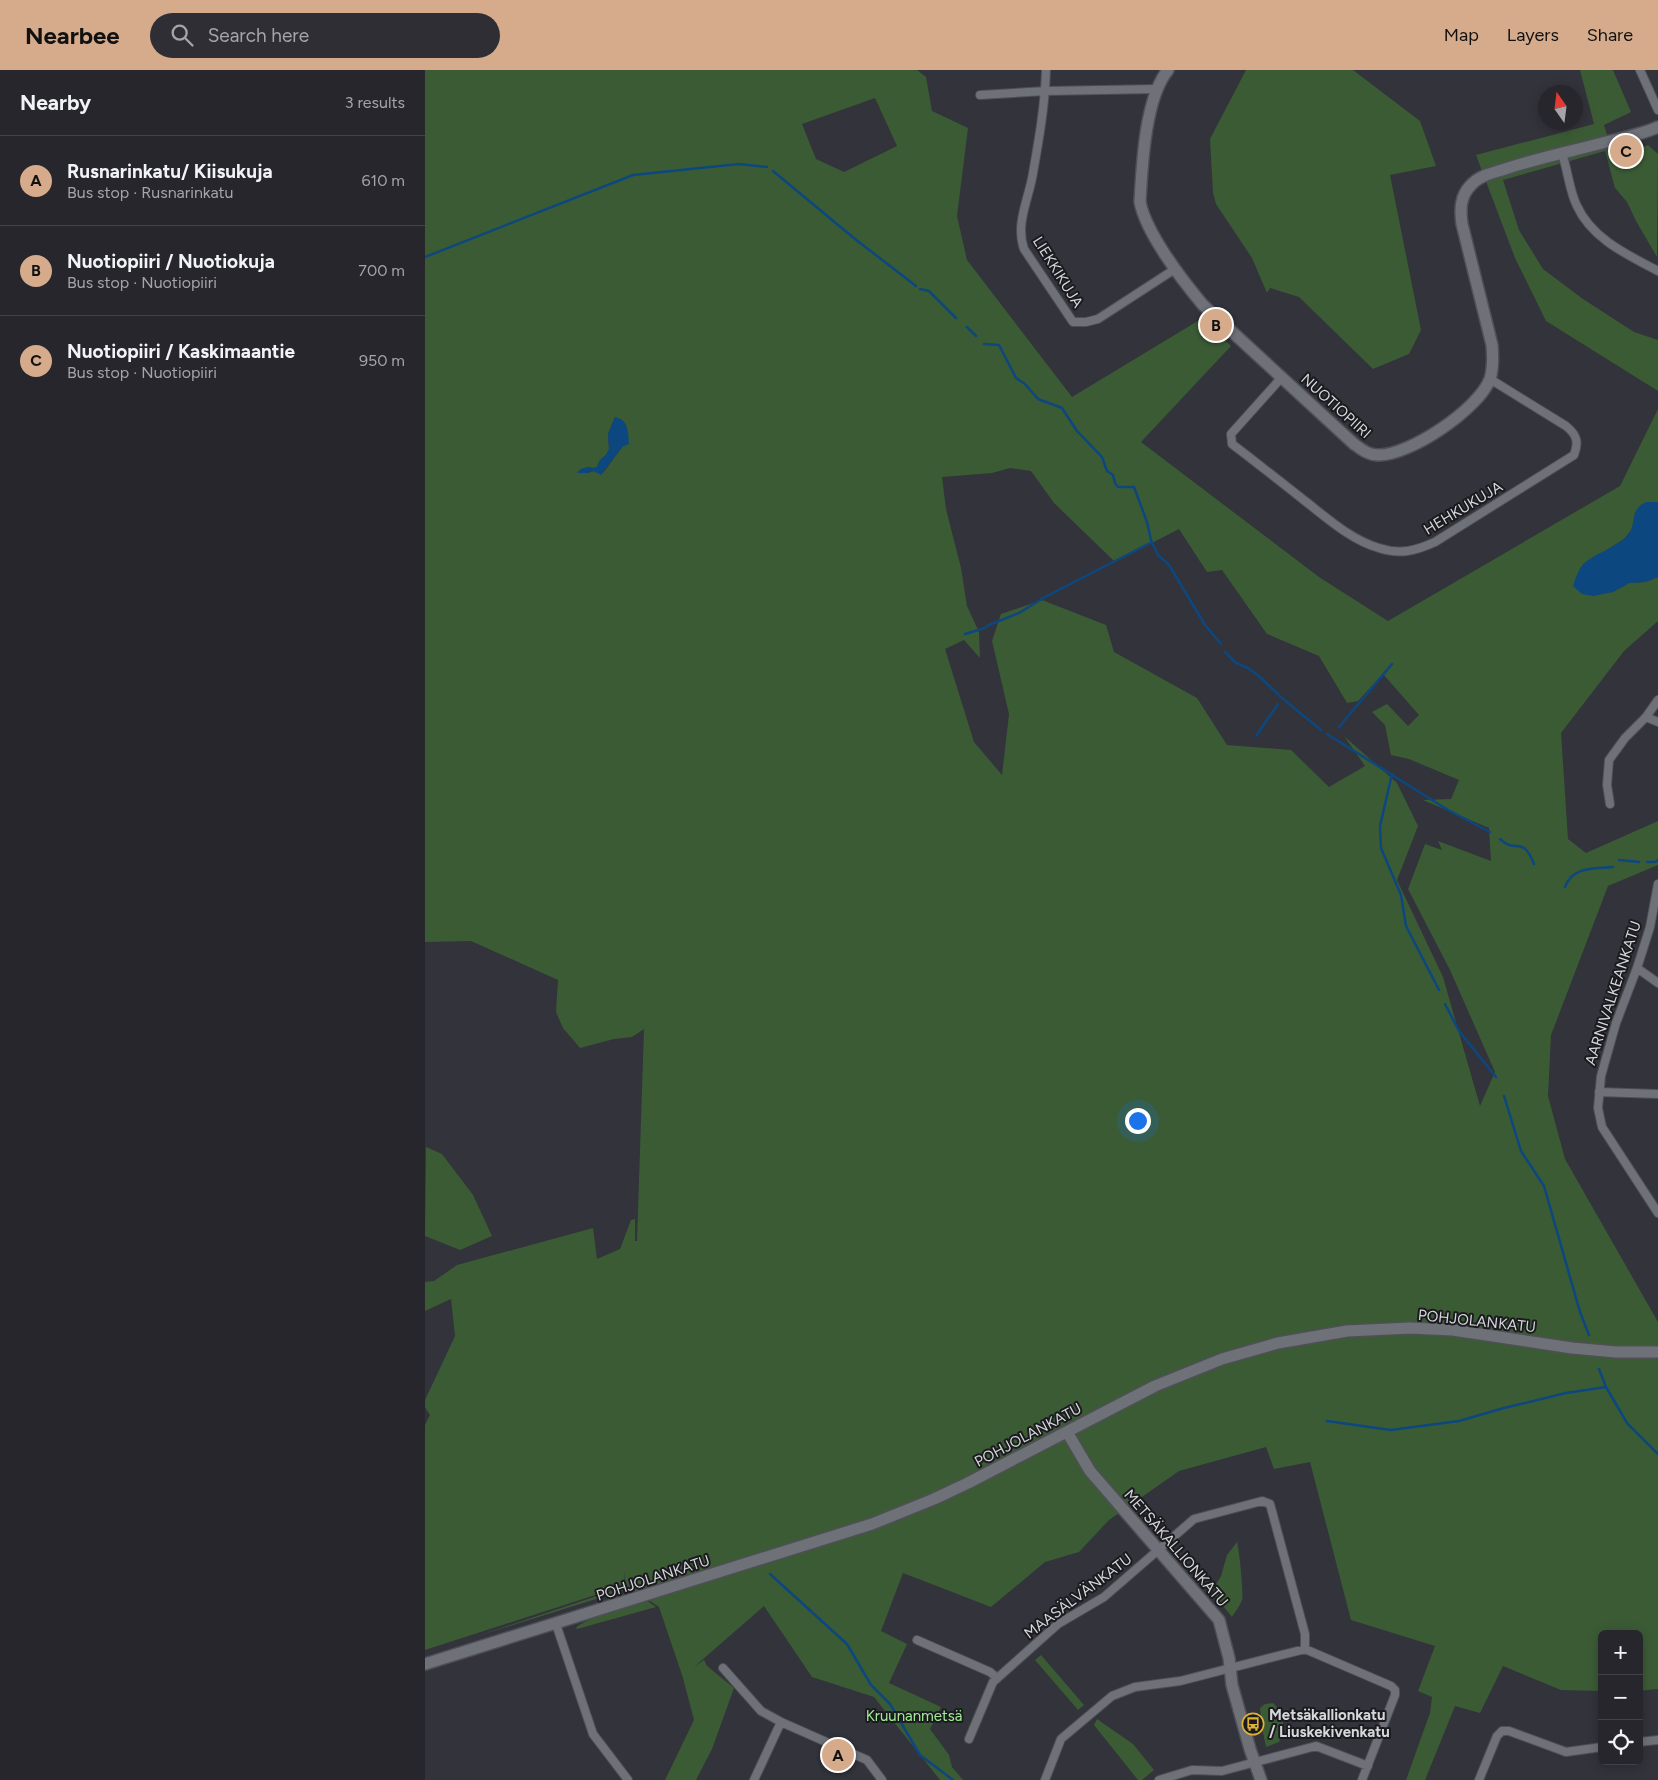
<!DOCTYPE html>
<meta charset="utf-8">
<style>
:root{--surface:#26262c;--page:#2e2e34;--text:#f1f3f6;--muted:#a4a5a9;--line:#424348;--accent:#d6ab8b}
body{margin:0;font-family:Figtree,sans-serif;background:var(--page);color:var(--text)}
.controls{position:absolute;right:15px;bottom:15px;display:grid;overflow:hidden;border-radius:8px;box-shadow:0 2px 12px #0003}
.controls button{width:45px;height:45px;display:grid;place-items:center;padding:0;border:0;border-bottom:1px solid var(--line);background:var(--surface);color:var(--text);font:25px sans-serif}
.compass{position:absolute;left:1113px;top:15px;width:45px;height:45px;border-radius:50%;background:var(--surface);box-shadow:0 2px 12px #0003;rotate:346deg}
.you{position:absolute;left:712px;top:1050px;width:18px;height:18px;margin:-12px;border:4px solid #fff;border-radius:50%;background:#1a73e8;box-shadow:0 0 0 8px #1a73e833}
.badge{display:grid;place-items:center;width:32px;height:32px;border-radius:50%;background:var(--accent);color:#111;font-size:16px;font-weight:700}
.pin{position:absolute;translate:-50% -50%;border:2px solid #fff;box-shadow:0 1px 5px #0006}
.list{margin:0;padding:0;list-style:none}
h2{display:flex;justify-content:space-between;align-items:center;height:65px;margin:0;padding:0 20px;font-size:21px}
h2 small{font-size:16px;font-weight:400;color:var(--muted)}
.list li{display:grid;grid-template-columns:32px 1fr auto;gap:15px;align-items:center;box-sizing:border-box;height:90px;padding:0 20px;border-top:1px solid var(--line)}
.list b{display:block;font-size:19px;white-space:nowrap}
.list p{margin:0;font-size:16px;white-space:nowrap;color:var(--muted)}
.list em{font-size:16px;font-style:normal;color:var(--muted)}
.icon{flex:none;width:28px;height:28px;fill:none;stroke:currentColor;stroke-width:2;stroke-linecap:round;stroke-linejoin:round}
.map{position:relative;flex:none;width:1233px;height:1710px;overflow:hidden}
header{display:flex;align-items:center;gap:30px;box-sizing:border-box;height:70px;padding:0 25px;background:var(--accent);color:#111}
header strong{font-size:24px}
nav{display:flex;gap:28px;margin-inline-start:auto;font-size:18px}
.search{width:350px;height:45px;background:var(--page);display:flex;align-items:center;gap:12px;box-sizing:border-box;padding:0 18px;border-radius:28px;color:var(--muted);font-size:19px}
main{display:flex}
aside{flex:1;background:var(--surface)}
.map>svg:first-child{display:block}
.green{fill:#3b5b35;fill-rule:evenodd}
.water{fill:#0d477f}
.lines{fill:none;stroke-linecap:round;stroke-linejoin:round}
.stream{stroke:#0d477f;stroke-width:2.5}
.street-casing{stroke:#4f5056;stroke-width:10}
.secondary-casing{stroke:#4f5056;stroke-width:14}
.street{stroke:#6f7179;stroke-width:8}
.secondary{stroke:#6f7179;stroke-width:11}
.labels{text-anchor:middle;dominant-baseline:central;stroke-width:4;stroke-linejoin:round;paint-order:stroke}
.street-label{font-size:15px;fill:#d6d7db;stroke:#1b1b1f}
.poi-label{font-size:15px;font-weight:bold;fill:#d6d7db;stroke:#1b1b1f;text-anchor:start}
.park-label{font-size:15px;fill:#a1ed95;stroke:#1b1b1f}
</style>
<header>
<strong>Nearbee</strong>
<div class="search"><svg class="icon" aria-label="search" viewBox="0 0 24 24"><circle cx="10" cy="10" r="6"/><path d="M15 15l6 6"/></svg>Search here</div>
<nav><a>Map</a><a>Layers</a><a>Share</a></nav>
</header>
<main>
<aside>
<h2>Nearby<small>3 results</small></h2>
<ul class="list">
<li><span class="badge">A</span><div><b>Rusnarinkatu/ Kiisukuja</b><p>Bus stop · Rusnarinkatu</p></div><em>610 m</em></li>
<li><span class="badge">B</span><div><b>Nuotiopiiri / Nuotiokuja</b><p>Bus stop · Nuotiopiiri</p></div><em>700 m</em></li>
<li><span class="badge">C</span><div><b>Nuotiopiiri / Kaskimaantie</b><p>Bus stop · Nuotiopiiri</p></div><em>950 m</em></li>
</ul>
</aside>
<div class="map">
<svg width="1233" height="1710" viewBox="0 0 1233 1710">
<rect width="100%" height="100%" fill="#32333b"/>
<path class="green" d="M 0,0 L 492,0 L 501,7 L 507,41 L 543,58 L 532,146 L 542,190 L 647,327 L 776,249 L 806,276 L 716,372 L 894,507 L 963,551 L 1195,416 L 1233,339 L 1233,432 L 1222,432 L 1210,443 L 1208,458 L 1199,469 L 1157,496 L 1188,522 L 1204,513 L 1220,512 L 1233,507 L 1233,551 L 1199,581 L 1136,663 L 1143,769 L 1161,783 L 1233,751 L 1233,795 L 1183,816 L 1126,965 L 1123,1026 L 1140,1089 L 1233,1252 L 1233,1619 L 1214,1621 L 1214,1564 L 1177,1564 L 1177,1621 L 1136,1620 L 1078,1596 L 1055,1643 L 1030,1636 L 1000,1710 L 981,1710 L 1005,1643 L 1007,1627 L 993,1621 L 1010,1576 L 926,1550 L 885,1392 L 849,1399 L 841,1377 L 754,1401 L 684,1450 L 654,1482 L 620,1492 L 566,1537 L 478,1503 L 456,1561 L 482,1574 L 464,1613 L 516,1637 L 505,1659 L 524,1685 L 527,1697 L 538,1710 L 515,1710 L 449,1627 L 387,1607 L 339,1536 L 269,1597 L 279,1590 L 282,1596 L 309,1618 L 287,1679 L 271,1710 L 240,1710 L 269,1650 L 258,1608 L 234,1537 L 206,1518 L 46,1568 L 199,1517 L 200,1501 L 198,1516 L 0,1580 L 0,1355 L 5,1345 L 0,1337 L 0,1330 L 30,1266 L 26,1229 L 0,1241 L 0,1212 L 9,1211 L 32,1195 L 168,1158 L 172,1189 L 195,1179 L 206,1150 L 210,1149 L 210,1171 L 212,1171 L 219,959 L 207,967 L 189,969 L 155,978 L 138,958 L 131,942 L 133,910 L 46,871 L 0,872 ZM 450,28 L 472,76 L 419,102 L 391,89 L 377,54 ZM 190,347 L 197,377 L 178,403 L 172,403 L 169,401 L 162,403 L 156,402 L 162,397 L 169,398 L 172,397 L 175,390 L 181,385 L 184,379 L 183,364 ZM 585,398 L 606,401 L 629,433 L 690,492 L 754,459 L 782,502 L 797,500 L 842,564 L 894,586 L 922,633 L 933,631 L 958,604 L 994,645 L 983,656 L 962,634 L 947,642 L 960,655 L 966,685 L 984,689 L 1034,710 L 1026,729 L 998,730 L 1064,758 L 1066,791 L 1013,771 L 1017,780 L 1000,774 L 983,819 L 1025,900 L 1070,1002 L 1055,1036 L 1018,907 L 972,810 L 993,756 L 972,713 L 919,666 L 940,696 L 904,717 L 866,680 L 802,675 L 772,628 L 689,582 L 681,555 L 617,530 L 576,544 L 567,571 L 584,644 L 577,705 L 549,672 L 520,579 L 539,570 L 555,588 L 554,562 L 542,536 L 536,498 L 521,439 L 517,407 L 567,403 Z
M 821,0 L 928,0 L 995,51 L 1011,96 L 965,105 L 996,260 L 984,284 L 948,299 L 874,227 L 845,218 L 842,223 L 827,188 L 791,134 L 788,123 L 785,69 Z
M 1155,0 L 1188,0 L 1206,42 L 1179,55 L 1189,89 L 1223,75 L 1233,84 L 1232,187 L 1211,151 L 1202,132 L 1190,118 L 1180,81 L 1078,110 L 1094,160 L 1118,199 L 1158,229 L 1209,262 L 1233,270 L 1233,321 L 1121,251 L 1090,188 L 1051,85 L 1169,54 Z
M 1,1077 L 17,1084 L 48,1125 L 67,1166 L 35,1180 L 0,1166 Z
M 812,1472 C 814,1478 819,1525 817,1530 C 815,1536 810,1542 807,1547 L 790,1526 L 789,1518 L 796,1506 L 802,1485 Z
M 218,1530 L 221,1530 L 231,1537 L 152,1559 L 151,1558 C 160,1548 204,1536 218,1530 Z
M 616,1585 L 659,1635 L 653,1640 L 610,1590 Z
M 848,1633 C 859,1643 861,1658 854,1672 L 841,1677 L 837,1658 L 835,1638 L 840,1634 Z
M 672,1649 L 708,1674 L 729,1700 L 717,1710 L 713,1710 L 669,1655 Z"/>
<path class="water" d="M 190,347 C 204,350 203,362 204,374 L 197,377 L 176,405 L 169,401 L 162,403 L 152,403 C 158,394 165,400 172,397 L 175,390 L 181,385 L 184,379 L 183,364 Z
M 1222,432 L 1233,432 L 1233,507 L 1220,512 L 1204,513 L 1188,522 L 1168,526 L 1157,524 L 1148,516 C 1150,510 1152,503 1156,497 C 1162,487 1189,478 1199,469 C 1215,455 1202,439 1222,432 Z"/>
<g class="lines">
<path class="stream" d="M 348,101 L 430,169 L 491,216
M 0,187 L 208,105 L 314,94 L 342,97
M 495,219 L 504,221 L 531,248
M 542,257 L 551,266
M 559,274 L 574,275 L 591,308 L 600,314 L 613,329 L 637,338 L 652,361 L 677,387 L 682,401 L 688,405 L 690,413 L 693,417 L 709,417 L 722,452 L 726,470 L 733,485 L 744,495 L 780,555 L 796,574
M 540,564 L 560,558 L 564,555 L 594,543 L 620,527 L 727,472
M 800,582 L 811,593 L 823,598 L 835,607 L 857,628 L 896,660
M 914,657 L 967,594
M 902,664 L 1023,740 L 1065,762
M 831,666 L 853,634
M 967,704 L 955,756 L 956,778 L 976,825 L 981,856 L 1014,920
M 1075,769 C 1092,785 1097,764 1109,794
M 1194,790 L 1214,792
M 1222,792 L 1230,792 L 1233,790
M 1140,817 C 1148,796 1169,799 1188,797
M 1020,934 L 1034,961 L 1071,1007
M 1079,1026 L 1096,1081 L 1119,1116 L 1155,1242 L 1164,1265
M 1174,1299 L 1181,1317 L 1202,1353 L 1233,1384
M 902,1351 L 966,1360 L 1034,1351 L 1079,1338 L 1141,1323 L 1181,1317
M 345,1504 L 422,1574 L 446,1615 L 465,1634 L 495,1685 L 528,1710"/>
<g class="street-casing">
<path id="street" d="M 621,0 C 620,35 614,69 608,103 C 604,129 590,153 599,179 L 648,252 L 661,252 L 673,249 L 750,199
M 1215,0 L 1233,40
M 555,25 L 621,21 L 731,19
M 1137,84 C 1143,100 1144,120 1152,136 C 1167,169 1203,185 1233,201
M 857,307 L 806,364 L 807,374 C 832,393 856,412 880,431 C 902,448 926,470 954,478 C 975,485 990,481 1010,472 L 1149,385 C 1154,372 1152,365 1141,356 L 1065,309
M 1221,647 L 1233,652
M 1185,734 L 1182,715 L 1184,690 L 1200,668 L 1221,647 L 1233,630
M 1233,814 L 1225,857 L 1212,898 L 1191,953 L 1176,1006 L 1173,1038 L 1177,1057 L 1233,1143
M 1212,898 L 1233,913
M 1174,1022 L 1233,1024
M 131,1554 L 168,1664 L 203,1710
M 492,1570 L 565,1602 L 572,1608
M 298,1598 L 336,1641 L 356,1652 L 442,1690 L 457,1710
M 544,1669 L 568,1612 L 633,1554 L 679,1527 L 769,1449 L 837,1431 L 845,1434 L 880,1564 L 880,1579
M 1214,1672 L 1233,1670
M 329,1710 L 356,1652
M 620,1710 L 636,1669 L 687,1626 L 710,1617 L 755,1611 L 880,1579 L 966,1616 L 970,1620 L 970,1625 L 937,1710
M 734,1710 L 767,1700 L 797,1701 L 891,1676 L 943,1696
M 1054,1710 L 1072,1666 L 1077,1661 L 1084,1661 L 1141,1682 L 1177,1677"/>
</g>
<g class="secondary-casing">
<path id="secondary" d="M 743,0 C 720,28 717,95 715,132 C 721,163 757,210 778,235 L 929,374 C 936,379 943,385 953,385 C 984,386 1054,339 1065,309 C 1068,299 1068,286 1067,275 L 1037,154 C 1035,140 1035,126 1046,115 C 1055,105 1068,103 1080,99 C 1113,88 1148,81 1181,72 C 1199,68 1217,64 1233,57
M 642,1362 L 665,1401 L 794,1550 L 804,1588 L 807,1615 L 825,1679 L 836,1710
M 0,1594 L 447,1454 L 509,1429 L 543,1413 L 730,1316 L 797,1289 L 853,1273 L 922,1261 L 985,1258 L 1028,1260 L 1147,1278 L 1191,1282 L 1233,1282"/>
</g>
<use href="#street" class="street"/>
<use href="#secondary" class="secondary"/>
</g>
<defs>
<g id="bus-ring" transform="scale(1.125)"><circle r="9.5" fill="#1b1b1f" stroke="#deb133" stroke-width="1.5"/><path d="M-5-6H5V4H4V6H2V4H-2V6H-4V4H-5ZM-3.5-4V0h7V-4ZM-3.5 1.2v1.5H-2V1.2ZM2 1.2v1.5H3.5V1.2Z" fill="#deb133"/></g>
</defs>
<g fill-rule="evenodd">
<use href="#bus-ring" x="828" y="1654"/>
</g>
<g class="labels">
<g class="street-label">
<text transform="translate(633 202) rotate(58)">LIEKKIKUJA</text>
<text transform="translate(911 336) rotate(42)">NUOTIOPIIRI</text>
<text transform="translate(1038 438) rotate(-31)">HEHKUKUJA</text>
<text transform="translate(1188 923) rotate(-72)">AARNIVALKEANKATU</text>
<text transform="translate(1052 1251) rotate(6)">POHJOLANKATU</text>
<text transform="translate(603 1365) rotate(-28)">POHJOLANKATU</text>
<text transform="translate(751 1478) rotate(49)">METSÄKALLIONKATU</text>
<text transform="translate(228 1508) rotate(-18)">POHJOLANKATU</text>
<text transform="translate(653 1526) rotate(-37)">MAASÄLVÄNKATU</text>
</g>
<g class="poi-label">
<text x="844" y="1645">Metsäkallionkatu<tspan x="844" dy="17">/ Liuskekivenkatu</tspan></text>
</g>
<g class="park-label">
<text x="489" y="1646">Kruunanmetsä</text>
</g>
</g>
</svg>
<div class="controls">
<button>+</button>
<button>−</button>
<button><svg class="icon" aria-label="locate" viewBox="0 0 24 24"><circle cx="12" cy="12" r="6"/><path d="M12 2v4M12 18v4M2 12h4M18 12h4"/></svg></button>
</div>
<svg class="compass" viewBox="-18 -18 36 36"><path d="M0-13l5 13h-10z" fill="#e53935"/><path d="M0 13l5-13h-10z" fill="#a4a5a9"/></svg>
<div class="you"></div>
<div class="pin badge" style="left:413px;top:1685px">A</div>
<div class="pin badge" style="left:791px;top:255px">B</div>
<div class="pin badge" style="left:1201px;top:81px">C</div>
</div>
</main>
